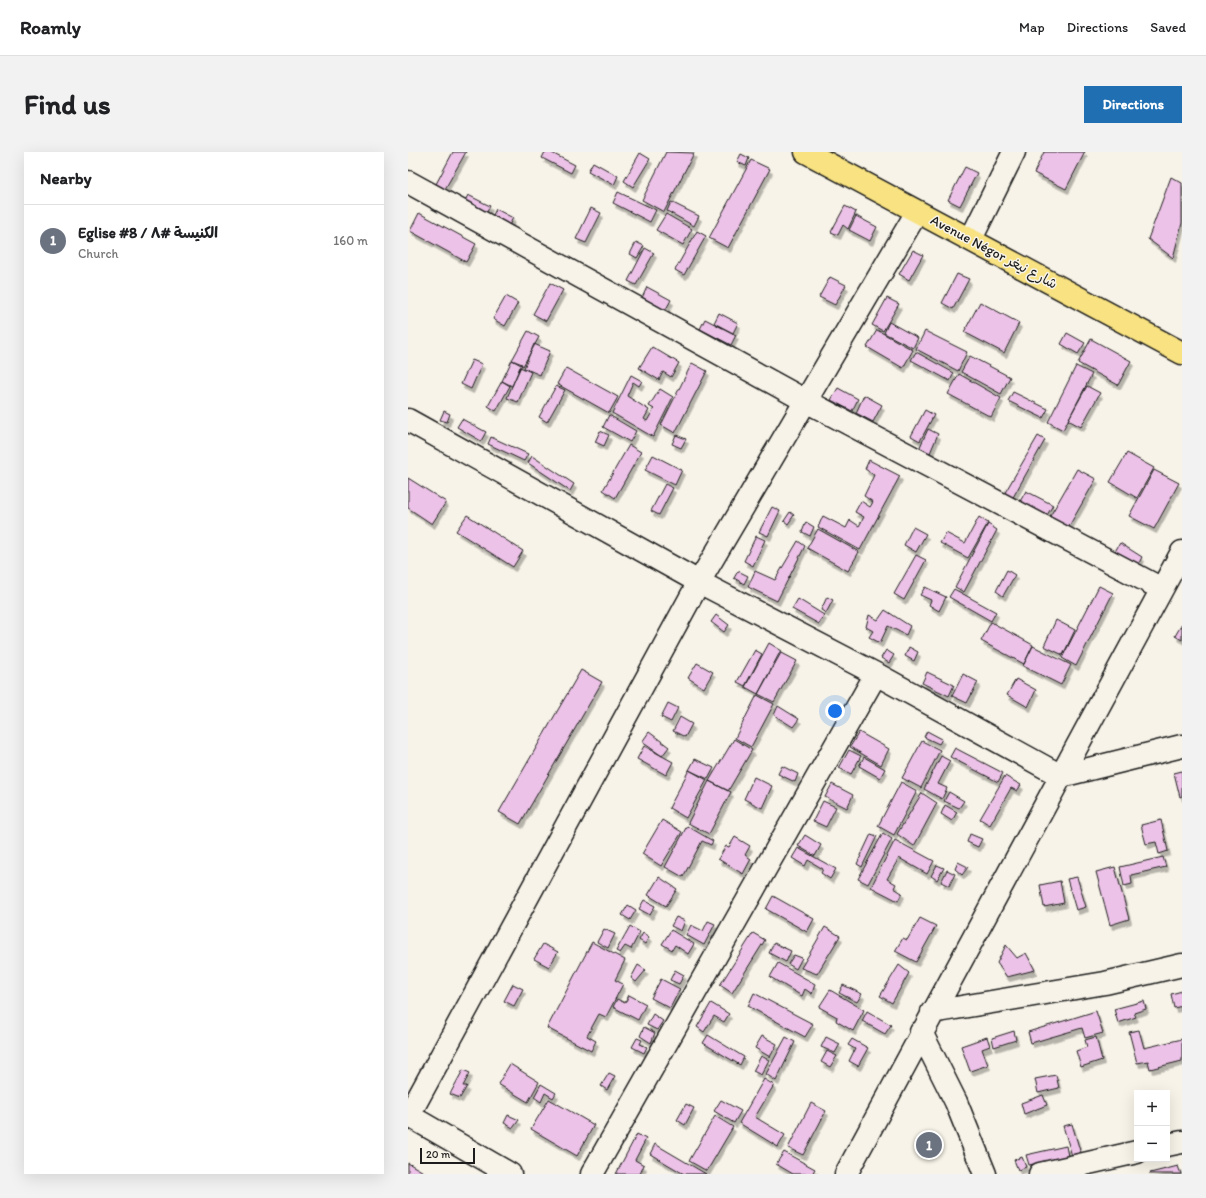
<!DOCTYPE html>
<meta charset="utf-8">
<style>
:root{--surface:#fff;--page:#f2f2f2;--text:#202124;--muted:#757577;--line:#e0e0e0;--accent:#1f6fb2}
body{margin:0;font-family:Itim,"Playpen Sans Arabic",sans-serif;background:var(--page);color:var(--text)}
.controls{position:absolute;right:12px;bottom:12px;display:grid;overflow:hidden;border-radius:0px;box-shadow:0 4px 16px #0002}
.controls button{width:36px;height:36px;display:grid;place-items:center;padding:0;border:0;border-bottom:1px solid var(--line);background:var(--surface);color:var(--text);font:20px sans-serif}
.scale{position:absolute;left:12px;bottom:10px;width:55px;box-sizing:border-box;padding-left:4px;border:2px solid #1c1c1c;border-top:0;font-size:11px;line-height:14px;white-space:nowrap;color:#1c1c1c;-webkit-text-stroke:3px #f7f3e8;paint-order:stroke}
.you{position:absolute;left:427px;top:559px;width:14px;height:14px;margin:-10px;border:3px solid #fff;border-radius:50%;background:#1a73e8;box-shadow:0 0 0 6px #1a73e833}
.badge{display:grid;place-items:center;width:26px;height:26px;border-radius:50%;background:var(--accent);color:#fff;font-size:13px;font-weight:700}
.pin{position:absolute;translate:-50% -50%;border:2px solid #fff;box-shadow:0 1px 4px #0006}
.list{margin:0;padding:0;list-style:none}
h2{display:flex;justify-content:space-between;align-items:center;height:52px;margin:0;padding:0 16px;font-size:17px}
h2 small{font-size:13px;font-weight:400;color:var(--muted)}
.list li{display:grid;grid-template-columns:26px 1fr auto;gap:12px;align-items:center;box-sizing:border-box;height:72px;padding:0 16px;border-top:1px solid var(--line)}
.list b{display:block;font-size:15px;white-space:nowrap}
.list p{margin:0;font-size:13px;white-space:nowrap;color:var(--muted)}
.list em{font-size:13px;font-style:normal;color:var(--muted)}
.map{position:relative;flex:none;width:774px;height:1022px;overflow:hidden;border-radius:0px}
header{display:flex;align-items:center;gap:24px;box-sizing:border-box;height:56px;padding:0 20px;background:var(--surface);border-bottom:1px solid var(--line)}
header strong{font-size:19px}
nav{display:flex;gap:22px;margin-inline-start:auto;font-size:14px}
.intro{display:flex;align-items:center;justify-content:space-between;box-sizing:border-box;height:96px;padding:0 24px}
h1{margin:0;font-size:28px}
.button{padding:10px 18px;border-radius:0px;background:var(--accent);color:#fff;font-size:14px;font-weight:700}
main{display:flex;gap:24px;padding:0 24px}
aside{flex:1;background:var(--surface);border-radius:0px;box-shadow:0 4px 16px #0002}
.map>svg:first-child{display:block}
.building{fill:#edc2e8;stroke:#1c1c1c;filter:url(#shadow)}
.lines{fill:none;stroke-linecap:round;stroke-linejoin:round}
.minor-casing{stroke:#1c1c1c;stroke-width:25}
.major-casing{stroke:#1c1c1c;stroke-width:25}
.minor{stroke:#f7f3e8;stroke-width:22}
.major{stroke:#f8e281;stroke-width:22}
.labels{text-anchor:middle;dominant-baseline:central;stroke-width:3;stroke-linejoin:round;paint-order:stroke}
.street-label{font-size:14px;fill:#1c1c1c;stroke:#f7f3e8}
</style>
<header>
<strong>Roamly</strong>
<nav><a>Map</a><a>Directions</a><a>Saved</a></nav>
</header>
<div class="intro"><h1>Find us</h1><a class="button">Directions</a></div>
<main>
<aside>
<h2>Nearby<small></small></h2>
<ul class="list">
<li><span class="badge" style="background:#6b7280">1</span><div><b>Eglise #8 / الكنيسة #٨</b><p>Church</p></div><em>160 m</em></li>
</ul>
</aside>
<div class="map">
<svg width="774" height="1022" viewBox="0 0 774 1022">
<defs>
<filter id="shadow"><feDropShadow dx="2.5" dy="4.5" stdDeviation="0" flood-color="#0004"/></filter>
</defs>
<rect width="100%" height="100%" fill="#f7f3e8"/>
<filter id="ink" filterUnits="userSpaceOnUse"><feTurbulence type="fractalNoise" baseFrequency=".025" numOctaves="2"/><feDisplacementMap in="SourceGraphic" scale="8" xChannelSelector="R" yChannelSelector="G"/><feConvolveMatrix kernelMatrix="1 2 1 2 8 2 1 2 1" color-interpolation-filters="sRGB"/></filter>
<g filter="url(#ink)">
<path class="building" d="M 45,0 L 58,0 L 37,37 L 28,32 Z
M 137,0 L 142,0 L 167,13 L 163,21 L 134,6 Z
M 258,0 L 286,1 L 256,60 L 234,48 Z
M 636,0 L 677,0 L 658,37 L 626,21 Z
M 232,1 L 242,7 L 225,35 L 216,29 Z
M 333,2 L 341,6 L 338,14 L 329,10 Z
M 343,8 L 362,17 L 320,96 L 301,86 Z
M 185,10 L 210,24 L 206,33 L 180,19 Z
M 557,15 L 569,21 L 552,54 L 540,48 Z
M 763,25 L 774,31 L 774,71 L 765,106 L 740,87 Z
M 210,40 L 248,58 L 242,70 L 205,51 Z
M 60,43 L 82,54 L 78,62 L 56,51 Z
M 263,50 L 291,64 L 286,74 L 259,59 Z
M 437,54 L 448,60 L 440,77 L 435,73 L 430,83 L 423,80 Z
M 183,56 L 193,61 L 178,91 L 168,87 Z
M 88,57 L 105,66 L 100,75 L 83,67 Z
M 11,61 L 68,92 L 58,110 L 2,79 Z
M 258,62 L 284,77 L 275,93 L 248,78 Z
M 448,64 L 469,75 L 462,89 L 441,78 Z
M 289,79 L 298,84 L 276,123 L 267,118 Z
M 228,90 L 236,94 L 229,106 L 222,102 Z
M 237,96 L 246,101 L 228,133 L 220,129 Z
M 505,98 L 515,103 L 501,128 L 491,122 Z
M 549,122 L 561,127 L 545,157 L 534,151 Z
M 422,125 L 438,133 L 427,153 L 411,145 Z
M 142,131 L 155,138 L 138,169 L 125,162 Z
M 239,135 L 263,148 L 257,159 L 234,146 Z
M 98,144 L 110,151 L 97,174 L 85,167 Z
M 479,146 L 491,152 L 475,179 L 464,173 Z
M 572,150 L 611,171 L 596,201 L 556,180 Z
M 311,161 L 330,171 L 325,181 L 306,171 Z
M 297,167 L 328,183 L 323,193 L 292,177 Z
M 481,170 L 510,186 L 505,196 L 476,181 Z
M 469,178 L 505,198 L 495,216 L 459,195 Z
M 120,179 L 131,185 L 115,214 L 104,208 Z
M 517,179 L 559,200 L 550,219 L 508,197 Z
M 659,181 L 677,191 L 670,202 L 653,192 Z
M 683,187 L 723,209 L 710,233 L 670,211 Z
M 126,192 L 142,199 L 132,223 L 116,216 Z
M 244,195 L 271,211 L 263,225 L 255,220 L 251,228 L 231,216 Z
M 508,200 L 546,221 L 542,229 L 503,208 Z
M 562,204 L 602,225 L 593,242 L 553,220 Z
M 64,208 L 74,212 L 63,237 L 53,232 Z
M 104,208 L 114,212 L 104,234 L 94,229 Z
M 284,211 L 299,219 L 267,281 L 253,273 Z
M 668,214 L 684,222 L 655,278 L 640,270 Z
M 112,215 L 123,220 L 110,250 L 99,246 Z
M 158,216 L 210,245 L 201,261 L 149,232 Z
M 551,222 L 593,246 L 583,265 L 540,242 Z
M 223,223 L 234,229 L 231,234 L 225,230 L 219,244 L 241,258 L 236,267 L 239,269 L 246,257 L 241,254 L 252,237 L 265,245 L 245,285 L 204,261 Z
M 94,229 L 102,234 L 88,259 L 80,254 Z
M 148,234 L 157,238 L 139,270 L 131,265 Z
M 679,234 L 692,241 L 673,275 L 660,268 Z
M 430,236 L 450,247 L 444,259 L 423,248 Z
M 605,240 L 640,257 L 635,266 L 600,249 Z
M 456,243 L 474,253 L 465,270 L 448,261 Z
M 517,258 L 526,263 L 512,289 L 503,284 Z
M 36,259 L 42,262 L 39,270 L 32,268 Z
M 201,263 L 228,279 L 222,290 L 195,275 Z
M 54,267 L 78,280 L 73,289 L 49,275 Z
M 520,277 L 530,282 L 522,301 L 511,297 Z
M 192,279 L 201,283 L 196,294 L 187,290 Z
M 268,283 L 278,287 L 273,296 L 264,292 Z
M 630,284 L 637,288 L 603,349 L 595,344 Z
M 83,285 L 120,302 L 116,309 L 80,292 Z
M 221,293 L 233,300 L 207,346 L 195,338 Z
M 719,301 L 746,316 L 729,346 L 702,330 Z
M 245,303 L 274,318 L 267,333 L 237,318 Z
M 124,304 L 166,332 L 162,339 L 120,311 Z
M 461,308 L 492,324 L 452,398 L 410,375 L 415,364 L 438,376 L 442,368 L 451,374 L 456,365 L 447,360 L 453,349 L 462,355 L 465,350 L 456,344 L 466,323 L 457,317 Z
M 669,317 L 688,327 L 660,376 L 641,366 Z
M 746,318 L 771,331 L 746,377 L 721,364 Z
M 0,326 L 38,350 L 24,372 L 0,356 Z
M 257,332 L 265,336 L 251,363 L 243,359 Z
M 618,339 L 645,353 L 638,365 L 611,351 Z
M 364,355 L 372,359 L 360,384 L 351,380 Z
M 382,360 L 386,363 L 380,372 L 376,369 Z
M 59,363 L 115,399 L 105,415 L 48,379 Z
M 571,365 L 580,371 L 560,406 L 532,391 L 538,381 L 557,391 Z
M 398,370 L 406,375 L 402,384 L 394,380 Z
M 580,372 L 589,378 L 556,440 L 547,435 Z
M 505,375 L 518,382 L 508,400 L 496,393 Z
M 410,377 L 451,400 L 440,419 L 399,396 Z
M 348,384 L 357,388 L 345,414 L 336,409 Z
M 390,389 L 397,394 L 369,449 L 340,435 L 347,419 L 367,428 Z
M 712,391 L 734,405 L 729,415 L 706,401 Z
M 508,403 L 518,408 L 496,448 L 486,442 Z
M 599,418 L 607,423 L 595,444 L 588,439 Z
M 330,419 L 340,424 L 336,432 L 326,426 Z
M 691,434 L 705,441 L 668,514 L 654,506 Z
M 517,435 L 538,445 L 531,459 L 521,453 L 523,448 L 512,443 Z
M 546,437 L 588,460 L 583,469 L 541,445 Z
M 419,445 L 425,448 L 418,461 L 413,458 Z
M 390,447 L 416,463 L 411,472 L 384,457 Z
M 477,458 L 502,474 L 498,483 L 480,474 L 472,491 L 461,485 L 465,479 L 458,475 L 461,463 L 470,468 Z
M 308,463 L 321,473 L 316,480 L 303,470 Z
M 648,468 L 667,478 L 655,503 L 636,494 Z
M 583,470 L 625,493 L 616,512 L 573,489 Z
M 774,472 L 774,488 L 767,484 Z
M 361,491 L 374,499 L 350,542 L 337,535 Z
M 625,494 L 663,513 L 653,533 L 615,514 Z
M 501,495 L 510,500 L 506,509 L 497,504 Z
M 347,498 L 354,502 L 337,534 L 329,530 Z
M 478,498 L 486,503 L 481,511 L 473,506 Z
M 372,500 L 389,509 L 366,550 L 350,542 Z
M 289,511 L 305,520 L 296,536 L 280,526 Z
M 173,518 L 194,530 L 112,672 L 91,660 Z
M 519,520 L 546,533 L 541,544 L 514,531 Z
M 555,522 L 570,530 L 559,551 L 544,544 Z
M 608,527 L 628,538 L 620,555 L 599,543 Z
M 349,543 L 366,552 L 343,595 L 327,586 Z
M 260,551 L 270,556 L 263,570 L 253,565 Z
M 370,554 L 391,567 L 385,575 L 366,563 Z
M 272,565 L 284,572 L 277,585 L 265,579 Z
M 519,579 L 534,587 L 531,592 L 516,585 Z
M 241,580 L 261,595 L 254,604 L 234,590 Z
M 451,580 L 481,597 L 473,613 L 442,595 Z
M 326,587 L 344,598 L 320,639 L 301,629 Z
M 514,589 L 532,598 L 513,636 L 494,626 Z
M 236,594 L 265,610 L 258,623 L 229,607 Z
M 547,596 L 595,621 L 590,630 L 542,605 Z
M 441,598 L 453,604 L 443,622 L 431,616 Z
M 533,604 L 542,609 L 530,632 L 539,636 L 534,647 L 516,637 Z
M 456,605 L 477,617 L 472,626 L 451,614 Z
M 287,607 L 306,616 L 300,627 L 281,618 Z
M 374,614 L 390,622 L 387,630 L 370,622 Z
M 281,618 L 299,628 L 278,666 L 261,656 Z
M 774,619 L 774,644 L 772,645 L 766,621 Z
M 597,624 L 613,633 L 609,639 L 603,636 L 582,673 L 572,667 Z
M 346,625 L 364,634 L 354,656 L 336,647 Z
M 301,629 L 323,640 L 301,682 L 280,671 Z
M 493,630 L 509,639 L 486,683 L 470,674 Z
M 424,632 L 445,643 L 439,656 L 417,645 Z
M 541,640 L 556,649 L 551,656 L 536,649 Z
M 514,641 L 529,651 L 506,694 L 489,682 Z
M 415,649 L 428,655 L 418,675 L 405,669 Z
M 537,653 L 549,660 L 544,669 L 533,662 Z
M 254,668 L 274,680 L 253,714 L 234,702 Z
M 753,668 L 760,699 L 751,702 L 748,690 L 738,692 L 733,673 Z
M 279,674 L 305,689 L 303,693 L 294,689 L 275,725 L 257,715 Z
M 475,681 L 484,687 L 460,732 L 450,727 Z
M 463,682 L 469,684 L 454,715 L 449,712 Z
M 562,682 L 574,687 L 570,695 L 559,690 Z
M 397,683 L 413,693 L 407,704 L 390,694 Z
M 327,685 L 342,694 L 337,703 L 343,707 L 335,722 L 310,707 L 318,694 L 321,695 Z
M 487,688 L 526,709 L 519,722 L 491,706 L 479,727 L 488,732 L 486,736 L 494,741 L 490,749 L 463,735 Z
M 390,696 L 428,717 L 422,727 L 413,721 L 415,717 L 400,708 L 397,714 L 384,706 Z
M 755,705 L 758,715 L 723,723 L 724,732 L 716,734 L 712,715 Z
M 550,710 L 560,715 L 554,723 L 547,717 Z
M 529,713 L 536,716 L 529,728 L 523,724 Z
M 707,715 L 721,767 L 702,773 L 688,720 Z
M 539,718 L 547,722 L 541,734 L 533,730 Z
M 251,725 L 269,737 L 258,754 L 240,743 Z
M 669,725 L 678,755 L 668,758 L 659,727 Z
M 652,729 L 656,751 L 636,755 L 632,733 Z
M 365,744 L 406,767 L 399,780 L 358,757 Z
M 236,748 L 247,754 L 242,763 L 231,757 Z
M 220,753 L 228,758 L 222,768 L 214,763 Z
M 268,765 L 277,769 L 273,779 L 263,774 Z
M 512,766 L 528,774 L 508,810 L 487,799 L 495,786 L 499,788 Z
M 300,769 L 307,772 L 296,793 L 278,783 L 283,773 L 295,779 Z
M 222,774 L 232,780 L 223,797 L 217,794 L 212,801 L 208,799 Z
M 417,775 L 432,784 L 409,822 L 393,816 Z
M 196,777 L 207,782 L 200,796 L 189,790 Z
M 263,778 L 286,792 L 280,802 L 267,793 L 264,798 L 254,792 Z
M 235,781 L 241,785 L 237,792 L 231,788 Z
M 345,781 L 357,788 L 324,841 L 312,833 Z
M 184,790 L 217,808 L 207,828 L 215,832 L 198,865 L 191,862 L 179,884 L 188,889 L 183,899 L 139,876 Z
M 366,791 L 383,799 L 378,810 L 361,801 Z
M 135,792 L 150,800 L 141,815 L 126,807 Z
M 598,793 L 609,806 L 618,801 L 627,818 L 599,825 L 589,811 Z
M 386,803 L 394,806 L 388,817 L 380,812 Z
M 370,811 L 407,832 L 404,842 L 397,837 L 394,844 L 362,825 Z
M 230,813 L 238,818 L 228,830 L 223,826 Z
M 491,813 L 501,821 L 484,851 L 472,844 Z
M 267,818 L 276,823 L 271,832 L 262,828 Z
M 253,827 L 272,837 L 262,856 L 243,846 Z
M 105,832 L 115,837 L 106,854 L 96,849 Z
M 435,833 L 454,842 L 449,850 L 431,841 Z
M 422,838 L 456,858 L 445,879 L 428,869 L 429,865 L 411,855 Z
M 774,839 L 774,854 L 766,856 L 763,842 Z
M 346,841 L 405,872 L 397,885 L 340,854 Z
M 221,843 L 238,852 L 230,868 L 205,855 L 209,847 L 217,851 Z
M 736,849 L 738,857 L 726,861 L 728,865 L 710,871 L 706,857 Z
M 303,851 L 321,862 L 316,870 L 306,864 L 296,880 L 289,875 Z
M 459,859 L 483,873 L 477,882 L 454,869 Z
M 688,859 L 695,881 L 677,886 L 674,876 L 623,891 L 620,880 Z
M 245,862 L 255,869 L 249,878 L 239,873 Z
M 236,875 L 247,881 L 243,891 L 232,884 Z
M 731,878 L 736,896 L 774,887 L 774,909 L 742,917 L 740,909 L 729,911 L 721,880 Z
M 606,879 L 608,888 L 586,895 L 584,886 Z
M 300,883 L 336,905 L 332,913 L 295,891 Z
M 354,884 L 369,892 L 362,905 L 347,896 Z
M 378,885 L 387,890 L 368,929 L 358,922 Z
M 418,885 L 432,892 L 427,901 L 413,895 Z
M 579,885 L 582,894 L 574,897 L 580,913 L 562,919 L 553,894 Z
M 688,885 L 694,908 L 673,915 L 668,899 L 679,895 L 677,888 Z
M 229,886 L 234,888 L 232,892 L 239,895 L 236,901 L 224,895 Z
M 444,887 L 460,896 L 450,914 L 441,909 L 447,897 L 440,893 Z
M 419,899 L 429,904 L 422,915 L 413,910 Z
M 353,904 L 361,908 L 353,923 L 345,919 Z
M 102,912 L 131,930 L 120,950 L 90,932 Z
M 55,918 L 62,921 L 55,934 L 59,934 L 52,946 L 42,942 Z
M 201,921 L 207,924 L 199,938 L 193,934 Z
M 648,923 L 651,936 L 630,941 L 627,927 Z
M 356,927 L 366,933 L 347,965 L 377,983 L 370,995 L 331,971 Z
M 133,932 L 148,941 L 145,946 L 137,941 L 133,950 L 126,945 Z
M 635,943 L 639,953 L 616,962 L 613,951 Z
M 141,947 L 186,973 L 169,1004 L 123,977 Z
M 313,948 L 333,959 L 326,971 L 306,959 Z
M 403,951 L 418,959 L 395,1003 L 380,996 Z
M 278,952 L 286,956 L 277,973 L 269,968 Z
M 100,963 L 111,968 L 105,976 L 96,971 Z
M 307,964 L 325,975 L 299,1019 L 281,1009 Z
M 664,972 L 673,1002 L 664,1004 L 655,974 Z
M 229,982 L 238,987 L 227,1008 L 236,1013 L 232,1022 L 208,1022 Z
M 247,992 L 298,1022 L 276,1022 L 242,1002 Z
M 658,994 L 660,1004 L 621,1013 L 618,1003 Z
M 376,1000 L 407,1017 L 404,1022 L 385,1022 L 368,1012 Z
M 614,1005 L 618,1015 L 610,1018 L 606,1008 Z
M 0,1011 L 19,1022 L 0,1022 Z
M 770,1014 L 773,1022 L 742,1022 L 742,1021 Z"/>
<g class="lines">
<g class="minor-casing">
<path id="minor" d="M 0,30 L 398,249 L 754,437
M 563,87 L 606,0
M 0,268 L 291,430 L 468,522 L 653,624 L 774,594
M 524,860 L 697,831 L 774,813
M 513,880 L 548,950 L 577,1022
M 0,963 L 102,1022
M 1,963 L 291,430 L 509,60
M 759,993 L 774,990
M 184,1022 L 468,522
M 438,1022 L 774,400
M 632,1022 L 729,1000"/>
</g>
<g class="major-casing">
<path id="major" d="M 398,0 L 774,201"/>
</g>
<use href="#minor" class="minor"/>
<use href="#major" class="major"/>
</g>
</g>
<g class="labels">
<g class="street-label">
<text transform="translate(586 100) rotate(28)">Avenue Négor شارع نيغر</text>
</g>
</g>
</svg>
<div class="controls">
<button>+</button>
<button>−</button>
</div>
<div class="scale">20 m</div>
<div class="you"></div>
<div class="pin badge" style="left:521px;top:993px;background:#6b7280">1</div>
</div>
</main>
